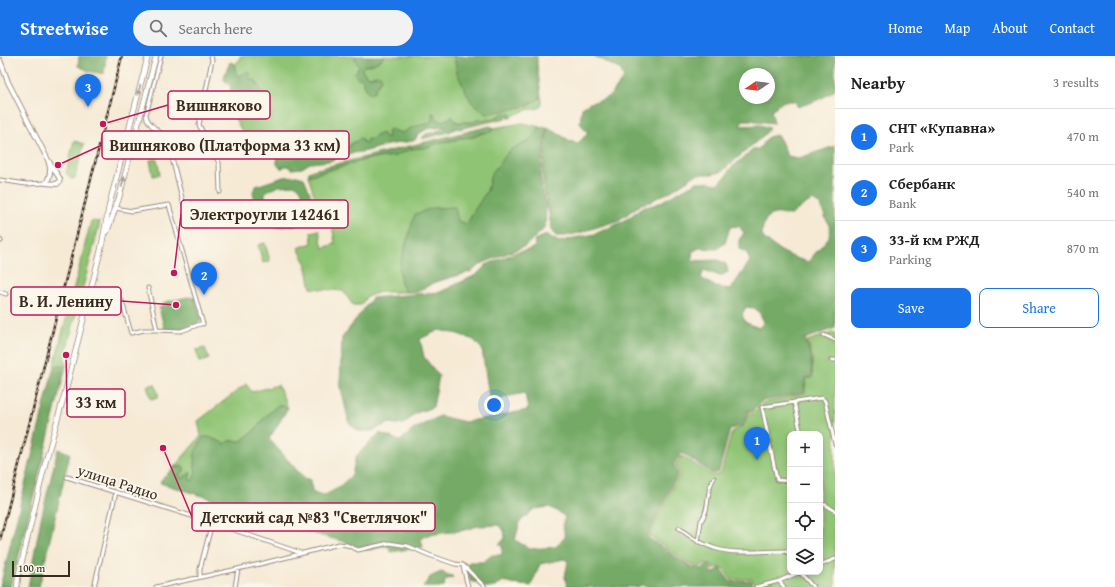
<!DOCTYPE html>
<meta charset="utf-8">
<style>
:root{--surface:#fff;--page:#f2f2f2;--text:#222;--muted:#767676;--line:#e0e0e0;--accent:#1a73e8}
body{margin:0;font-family:"Gentium Book Plus",serif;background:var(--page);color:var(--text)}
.controls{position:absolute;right:12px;bottom:12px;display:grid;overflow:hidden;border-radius:8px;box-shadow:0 2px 6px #0003}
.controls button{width:36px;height:36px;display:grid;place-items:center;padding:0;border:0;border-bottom:1px solid var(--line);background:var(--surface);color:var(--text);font:20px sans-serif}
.compass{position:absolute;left:739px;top:12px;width:36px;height:36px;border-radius:50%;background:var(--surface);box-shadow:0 2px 6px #0003;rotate:257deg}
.scale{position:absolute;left:12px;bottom:10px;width:58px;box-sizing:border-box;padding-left:4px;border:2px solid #3b2a1e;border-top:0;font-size:11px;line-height:14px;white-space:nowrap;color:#3b2a1e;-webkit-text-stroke:3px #fbf7ec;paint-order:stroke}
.you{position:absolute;left:494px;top:349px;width:14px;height:14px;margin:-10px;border:3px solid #fff;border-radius:50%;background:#1a73e8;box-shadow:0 0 0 6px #1a73e833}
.badge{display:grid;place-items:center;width:26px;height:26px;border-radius:50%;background:var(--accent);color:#fff;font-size:13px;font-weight:700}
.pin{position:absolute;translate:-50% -33px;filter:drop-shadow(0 1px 2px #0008)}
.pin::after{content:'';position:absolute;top:21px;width:14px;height:12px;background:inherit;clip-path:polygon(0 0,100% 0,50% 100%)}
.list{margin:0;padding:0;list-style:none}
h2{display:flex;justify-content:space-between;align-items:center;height:52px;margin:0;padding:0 16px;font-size:17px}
h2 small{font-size:13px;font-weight:400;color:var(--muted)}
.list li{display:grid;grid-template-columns:26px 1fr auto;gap:12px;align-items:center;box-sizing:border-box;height:56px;padding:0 16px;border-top:1px solid var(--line)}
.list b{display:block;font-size:15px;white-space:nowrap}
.list p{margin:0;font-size:13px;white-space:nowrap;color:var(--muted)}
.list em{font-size:13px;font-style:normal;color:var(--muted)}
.actions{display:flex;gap:8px;padding:12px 16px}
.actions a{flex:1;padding:9px 0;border:1px solid var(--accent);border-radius:8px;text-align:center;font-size:14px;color:var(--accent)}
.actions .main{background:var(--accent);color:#fff}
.icon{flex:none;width:22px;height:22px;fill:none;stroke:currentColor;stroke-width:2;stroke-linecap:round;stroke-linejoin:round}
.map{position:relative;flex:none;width:835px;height:531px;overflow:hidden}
header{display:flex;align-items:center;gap:24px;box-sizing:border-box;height:56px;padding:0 20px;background:var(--accent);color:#fff}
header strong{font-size:19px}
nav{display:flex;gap:22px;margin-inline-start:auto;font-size:14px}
.search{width:280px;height:36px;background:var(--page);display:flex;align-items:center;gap:10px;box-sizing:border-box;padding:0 14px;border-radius:22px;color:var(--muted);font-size:15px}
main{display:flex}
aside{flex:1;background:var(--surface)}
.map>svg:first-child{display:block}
.green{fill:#90c475;stroke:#66774a;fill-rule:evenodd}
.forest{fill:#74aa66;stroke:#586a42;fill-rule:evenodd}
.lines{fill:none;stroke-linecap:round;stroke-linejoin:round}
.minor-casing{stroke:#988a7a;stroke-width:5}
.tertiary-casing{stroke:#988a7a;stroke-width:6}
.secondary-casing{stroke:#988a7a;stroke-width:6}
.minor{stroke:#fff;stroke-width:3}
.tertiary{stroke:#fff;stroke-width:4}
.secondary{stroke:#fff;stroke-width:4.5}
.rail-casing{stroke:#3b2a1e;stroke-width:2.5}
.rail{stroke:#fbf7ec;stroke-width:1;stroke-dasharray:3;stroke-linecap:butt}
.oneway{fill:#a79f9a}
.labels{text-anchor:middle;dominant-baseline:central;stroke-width:4;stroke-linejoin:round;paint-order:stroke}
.street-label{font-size:15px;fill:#3b2a1e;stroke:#fbf7ec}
.leader{fill:none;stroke:#c2185b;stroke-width:1.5}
.callout-dot{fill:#c2185b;stroke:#fbf7ec;stroke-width:1.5}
.callout{fill:#fbf7ec;stroke:#c2185b;stroke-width:1.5}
.callout-label{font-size:16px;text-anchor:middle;font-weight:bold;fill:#3b2a1e}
</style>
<header>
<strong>Streetwise</strong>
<div class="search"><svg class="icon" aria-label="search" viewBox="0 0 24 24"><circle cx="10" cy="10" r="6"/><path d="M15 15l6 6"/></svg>Search here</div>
<nav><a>Home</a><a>Map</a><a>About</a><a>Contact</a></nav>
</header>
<main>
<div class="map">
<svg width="835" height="531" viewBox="0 0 835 531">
<rect width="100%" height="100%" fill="#fbf7ec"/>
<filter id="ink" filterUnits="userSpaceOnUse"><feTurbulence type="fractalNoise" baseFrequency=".025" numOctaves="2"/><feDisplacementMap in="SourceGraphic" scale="8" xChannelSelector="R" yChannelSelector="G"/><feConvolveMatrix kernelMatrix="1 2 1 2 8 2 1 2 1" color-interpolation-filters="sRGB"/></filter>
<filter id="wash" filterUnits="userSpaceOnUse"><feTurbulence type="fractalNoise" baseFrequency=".012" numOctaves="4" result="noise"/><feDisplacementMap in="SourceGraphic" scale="16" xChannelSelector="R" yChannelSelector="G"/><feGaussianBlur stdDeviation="0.9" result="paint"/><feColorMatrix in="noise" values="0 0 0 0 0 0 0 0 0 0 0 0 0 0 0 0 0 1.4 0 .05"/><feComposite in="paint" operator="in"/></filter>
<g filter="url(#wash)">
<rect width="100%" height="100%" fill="#f6ead5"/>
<path class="green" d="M 240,0 L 354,0 L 359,11 L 355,17 L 361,20 L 366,34 L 374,35 L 377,28 L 376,19 L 370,21 L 366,20 L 365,17 L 362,15 L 361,12 L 364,10 C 371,10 378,6 383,2 L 383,0 L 454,0 L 457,17 L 528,50 L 541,41 L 542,49 L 539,52 L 526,54 L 510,61 L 511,59 L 497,60 L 493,64 L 491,62 L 486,64 L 478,63 L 474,66 L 456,66 L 452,61 C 444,65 438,69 435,58 L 432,57 L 432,65 L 427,68 L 413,71 L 402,77 L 387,75 L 388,80 L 388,82 L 375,80 L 367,88 L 364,87 L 362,83 L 352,87 L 345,95 L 340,93 L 340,89 L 338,89 L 336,93 L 334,95 L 308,97 L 306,99 L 302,100 L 297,89 C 291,91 285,96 280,97 L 277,103 C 270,96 272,84 266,76 C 263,78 262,80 259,82 C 256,84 251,84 247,84 L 234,61 L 239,61 L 248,48 L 262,44 L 247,22 L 235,18 L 235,8 L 239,5 Z
M 523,67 L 540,71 L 529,86 L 510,94 L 491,118 L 487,135 L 474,155 L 467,168 L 458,165 L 401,228 L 406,236 L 380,236 L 366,241 L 361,249 L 353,249 L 343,235 L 311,232 L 306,207 L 298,192 L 312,187 L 311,176 L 319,174 L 323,192 L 335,188 L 331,162 L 322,163 L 308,120 L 368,103 L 395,100 L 411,93 L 430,91 L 437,87 L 455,84 L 460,82 L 474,81 L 482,77 L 491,76 L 494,72 Z
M 74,85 L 84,88 L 75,122 L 71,123 L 66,117 Z
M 157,103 L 160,118 L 153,120 L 150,104 Z
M 91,165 L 100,166 L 64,304 L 67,305 L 66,310 L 54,310 Z
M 265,187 L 270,205 L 263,207 L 258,189 Z
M 835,276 L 835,531 L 777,531 L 773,527 L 754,529 L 752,522 L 731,524 L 724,513 L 717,511 L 714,514 L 712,513 L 713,508 L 705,507 L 701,511 L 691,509 L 649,480 L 680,417 L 675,408 L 682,400 L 713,420 L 721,417 L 732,375 L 743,371 L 749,357 L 753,358 L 763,347 L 805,337 L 806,323 L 813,322 L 812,301 L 807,285 ZM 790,378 L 820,378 L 820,516 L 790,516 Z
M 205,292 L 209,303 L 200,306 L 196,294 Z
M 155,328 L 159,341 L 151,343 L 147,330 Z
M 246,328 L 252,336 L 278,329 L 288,352 L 278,349 L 264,362 L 255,374 L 241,385 L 229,385 L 225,388 L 209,381 L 194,408 L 196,416 L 193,425 L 189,423 L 191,417 L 181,423 L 178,419 L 184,411 L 174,411 L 201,380 L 198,365 Z"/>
<path class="forest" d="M 79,0 L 106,0 L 104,18 L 89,15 L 78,10 Z
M 354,0 L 383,0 L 383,2 C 378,6 371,10 364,10 L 362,12 L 362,15 L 365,17 L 366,20 C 371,22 375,19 380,19 L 382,22 L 372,38 L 368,37 L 361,21 L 359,23 L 356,21 L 355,17 L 359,11 Z
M 454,0 L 537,0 L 537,8 L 541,41 L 528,50 L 486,58 L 471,46 L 457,17 Z
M 594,0 L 835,0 L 835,34 C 825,42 810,47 797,51 L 796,45 L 784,45 L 771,54 L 774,67 L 749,64 L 743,64 L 740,70 L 760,69 L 770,72 L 764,79 L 721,116 L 713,118 L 697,118 L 668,137 L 658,141 L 650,146 L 641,148 L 619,164 L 579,177 L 565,180 L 556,180 L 552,176 L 542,118 L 548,71 L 570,85 L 578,87 L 588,77 L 580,67 L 582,52 L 590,47 L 602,44 L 611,39 L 624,22 L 621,14 ZM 745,18 L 769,18 L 769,42 L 745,42 Z
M 230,6 L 235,8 L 236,18 L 240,20 L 248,15 L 251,19 L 248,22 L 256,25 L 263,38 L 262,44 L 248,48 L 239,61 L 234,61 L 233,56 L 229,54 C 226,46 229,39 231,31 L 224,24 C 224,18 228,12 230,6 Z
M 432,57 L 435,58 C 438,69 444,65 452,60 L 456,66 L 459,67 L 474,66 L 478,63 L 486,64 L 491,62 L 493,64 L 503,57 L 511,58 L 510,61 L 459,73 L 457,72 L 449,76 L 425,82 L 422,82 L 426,78 L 445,73 L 446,71 L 436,72 L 431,71 L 418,78 L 415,84 L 412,85 L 387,89 L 367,95 L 354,97 L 344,101 L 339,101 L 330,105 L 310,107 L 302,112 L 292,113 L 287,110 L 285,110 L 283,112 L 280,112 L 277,108 L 277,103 L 280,97 L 283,97 C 285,93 286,91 290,91 L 294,88 L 297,89 L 302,100 L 306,99 C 312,91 325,91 334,94 L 336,93 L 338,89 L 341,88 L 340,93 L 345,95 L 352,87 L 357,85 L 360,82 L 362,83 L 364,87 L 366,88 L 367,83 L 372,83 L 375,80 L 382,77 L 385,81 L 388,82 L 388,80 L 387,75 L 389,73 L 402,77 L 413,71 L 427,68 L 432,65 Z
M 490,70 L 494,72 L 491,76 L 482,77 L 474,81 L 460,82 L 455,84 L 437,87 L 430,91 L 411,93 L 395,100 L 368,103 L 308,120 L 309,116 L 313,114 Z
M 540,71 L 547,71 L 540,119 L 546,150 L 545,172 L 525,190 L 483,207 L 470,216 L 435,226 L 417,236 L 406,236 L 401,228 L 399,211 L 415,158 L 433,152 L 455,151 L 458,165 L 467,168 L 474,155 L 487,135 L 491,118 L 510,94 L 528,86 Z
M 777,79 L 781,85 L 787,100 L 799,102 L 835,90 L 835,272 L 805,283 L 811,301 L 812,321 L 805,322 L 804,336 L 762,345 L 752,356 L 748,355 L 742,370 L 730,373 L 719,415 L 713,418 L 682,397 L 673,408 L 678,417 L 647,481 L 691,511 L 702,513 L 706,509 L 711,509 L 710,515 L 715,517 L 718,513 L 722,514 L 730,526 L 751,524 L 752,531 L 649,531 L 641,529 L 638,531 L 567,531 L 565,521 L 568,505 L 564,503 L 540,508 L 531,530 L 512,528 L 503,525 L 496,531 L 484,531 L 480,527 L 470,525 L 466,510 L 469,506 L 483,506 L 492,499 L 502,499 L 502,489 L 499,489 L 505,482 L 504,474 L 498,469 L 478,470 L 465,474 L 428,479 L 421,483 L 423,491 L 391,496 L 388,490 L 369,494 L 338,484 L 264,465 L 206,441 L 160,427 L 163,422 L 174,411 L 184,411 L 184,415 L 179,419 L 182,423 L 191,416 L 189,423 L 193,425 L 196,416 L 194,408 L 195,396 L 203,381 L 209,381 L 225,388 L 229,385 L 241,385 L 255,374 L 264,362 L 278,349 L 288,352 L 269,383 L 304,422 L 311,424 L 311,430 L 313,437 L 325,439 L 338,432 L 352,419 L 356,400 L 380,377 L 400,385 L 414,373 L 440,360 L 465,366 L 528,354 L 525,337 L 510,340 L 490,347 L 482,293 L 474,284 L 458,278 L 439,274 L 420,283 L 424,301 L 439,320 L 433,351 L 416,357 L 403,369 L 390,367 L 371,375 L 358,375 L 349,367 L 340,327 L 342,282 L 372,242 L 440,236 L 476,219 L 486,209 L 517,196 L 531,193 L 535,190 L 534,184 L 547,179 L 559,186 L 574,182 L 595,178 L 624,165 L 642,152 L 657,148 L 697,126 L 708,126 L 717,128 L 726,121 L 730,113 L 754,93 L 759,93 L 768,81 ZM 813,144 L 820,149 L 830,172 L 829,181 L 808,206 C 790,201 774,193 762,180 C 762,172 764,160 774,158 C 779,157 786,159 791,159 L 805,148 ZM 739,170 L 744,177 L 739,184 L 739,193 L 747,197 L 750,205 L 731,233 L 716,231 L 701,222 L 704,214 L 720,220 L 728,216 L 726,208 L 718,204 L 693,205 L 692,196 L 699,192 L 717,193 L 725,187 L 730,171 ZM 746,251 L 755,252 L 760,258 L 764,266 L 759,272 L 745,266 L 742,258 ZM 549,451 L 559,456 L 565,461 L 563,469 L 565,481 L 556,491 L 530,493 L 515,484 L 520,466 L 534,453 Z
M 297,120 L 304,122 C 307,128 315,150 314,155 C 314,158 312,162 310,163 C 305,167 283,172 276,171 C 271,170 268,166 263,163 L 264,159 L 267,157 L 270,157 L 273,164 L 276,166 L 296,162 L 305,157 L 307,151 L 301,134 L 296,129 L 279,130 L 267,135 L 265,138 L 265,149 L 271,146 L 275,147 L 274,151 C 269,153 262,155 256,152 L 253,135 L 256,130 L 283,121 Z
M 188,241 L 195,242 L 201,265 C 190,272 178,273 165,274 L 159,252 L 165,246 Z
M 54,310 L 66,310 L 11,531 L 0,531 Z
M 58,393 L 70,397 L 39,531 L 28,531 L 41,463 Z
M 441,516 L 454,521 L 445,524 L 444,531 L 423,531 L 430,521 Z"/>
</g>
<g filter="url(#ink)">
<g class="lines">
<g class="minor-casing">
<path id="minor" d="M 161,0 L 146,59 C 147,69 163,79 171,84 L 172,102 L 183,146
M 211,0 L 212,4 L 199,69 L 219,107 L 220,136
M 0,124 L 26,128 L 46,127
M 115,152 L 132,155 L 169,149 L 203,268
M 0,184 L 1,185
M 0,236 L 6,238
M 122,245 L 131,277 L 144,274 L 157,274 L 148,232
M 157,274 L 181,275 L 203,267
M 824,279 L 835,284
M 831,304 L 835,304
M 794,346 L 801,378
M 67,421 L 217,468 L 301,497
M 790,425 L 777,424 L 762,351 L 822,342 L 825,345 L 835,388
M 820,448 L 826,449 L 835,455
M 679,472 C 690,481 701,488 714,492 C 734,499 763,495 785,495 L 790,498
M 698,486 L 701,465 C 711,452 705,434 714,422
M 463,509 L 485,531
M 820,509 L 835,503
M 463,510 L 468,531
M 800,516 L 813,531
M 200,521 L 200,513 L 212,467
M 779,525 L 784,531
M 94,531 L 116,436
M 156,531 L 260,508 L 339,488 L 347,489 L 358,494 L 389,487 L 408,490 L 429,499 L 455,508 L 463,509
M 235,531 L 238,513
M 756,531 L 779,525 L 800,516"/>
</g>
<g class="tertiary-casing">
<path id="tertiary" d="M 0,4 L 8,26 L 48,104 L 60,123 L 59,126 L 57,128 L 46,127 C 51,120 51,112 48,104"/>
</g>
<g class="secondary-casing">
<path id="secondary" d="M 107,176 L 119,142 L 156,0
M 17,531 L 18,522 L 46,404 L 66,333 L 101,193 L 109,150 L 148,0"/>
</g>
<use href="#minor" class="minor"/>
<use href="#tertiary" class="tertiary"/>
<use href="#secondary" class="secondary"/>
<g class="rail-casing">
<path id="rail" d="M 0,484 L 122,0"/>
</g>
<use href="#rail" class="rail"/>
</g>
<defs><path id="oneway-solid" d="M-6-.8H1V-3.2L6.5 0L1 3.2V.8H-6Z"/></defs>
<g class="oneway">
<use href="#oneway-solid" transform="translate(139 34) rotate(105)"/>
<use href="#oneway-solid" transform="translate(123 126) rotate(-75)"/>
</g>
</g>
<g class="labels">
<g class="street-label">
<text transform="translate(118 426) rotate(18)">улица Радио</text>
</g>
</g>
<path class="leader" d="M103 68L168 49M58 109L102 89M174 217L181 158M176 249L121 245M66 299L67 347M163 392L192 461"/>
<g class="callout-dot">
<circle cx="103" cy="68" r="4"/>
<circle cx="58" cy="109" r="4"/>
<circle cx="174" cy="217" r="4"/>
<circle cx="176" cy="249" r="4"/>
<circle cx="66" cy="299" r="4"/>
<circle cx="163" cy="392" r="4"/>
</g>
<g class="callout">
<rect x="168" y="35" width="102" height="28" rx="4"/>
<rect x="102" y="75" width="247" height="28" rx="4"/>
<rect x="181" y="144" width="167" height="28" rx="4"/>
<rect x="11" y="231" width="110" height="28" rx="4"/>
<rect x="67" y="333" width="58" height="28" rx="4"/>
<rect x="192" y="447" width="243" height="28" rx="4"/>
</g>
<g class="callout-label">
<text x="219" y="55">Вишняково</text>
<text x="225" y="95">Вишняково (Платформа 33 км)</text>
<text x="265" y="164">Электроугли 142461</text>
<text x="66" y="251">В. И. Ленину</text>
<text x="96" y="352">33 км</text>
<text x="314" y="467">Детский сад №83 "Светлячок"</text>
</g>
</svg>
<div class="controls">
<button>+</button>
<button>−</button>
<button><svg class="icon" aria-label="locate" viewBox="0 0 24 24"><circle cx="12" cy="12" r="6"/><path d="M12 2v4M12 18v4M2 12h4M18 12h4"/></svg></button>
<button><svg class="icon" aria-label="layers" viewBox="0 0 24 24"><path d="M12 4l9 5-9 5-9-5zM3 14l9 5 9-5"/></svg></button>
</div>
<svg class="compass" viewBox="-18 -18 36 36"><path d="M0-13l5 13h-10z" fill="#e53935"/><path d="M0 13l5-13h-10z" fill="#767676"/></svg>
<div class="scale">100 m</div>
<div class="you"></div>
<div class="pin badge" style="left:757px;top:404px">1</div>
<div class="pin badge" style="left:204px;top:239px">2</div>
<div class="pin badge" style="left:88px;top:51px">3</div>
</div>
<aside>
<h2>Nearby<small>3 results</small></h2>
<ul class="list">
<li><span class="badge">1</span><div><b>СНТ «Купавна»</b><p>Park</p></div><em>470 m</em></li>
<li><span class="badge">2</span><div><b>Сбербанк</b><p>Bank</p></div><em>540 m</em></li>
<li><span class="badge">3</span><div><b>33-й км РЖД</b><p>Parking</p></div><em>870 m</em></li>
</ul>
<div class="actions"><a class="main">Save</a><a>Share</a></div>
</aside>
</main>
